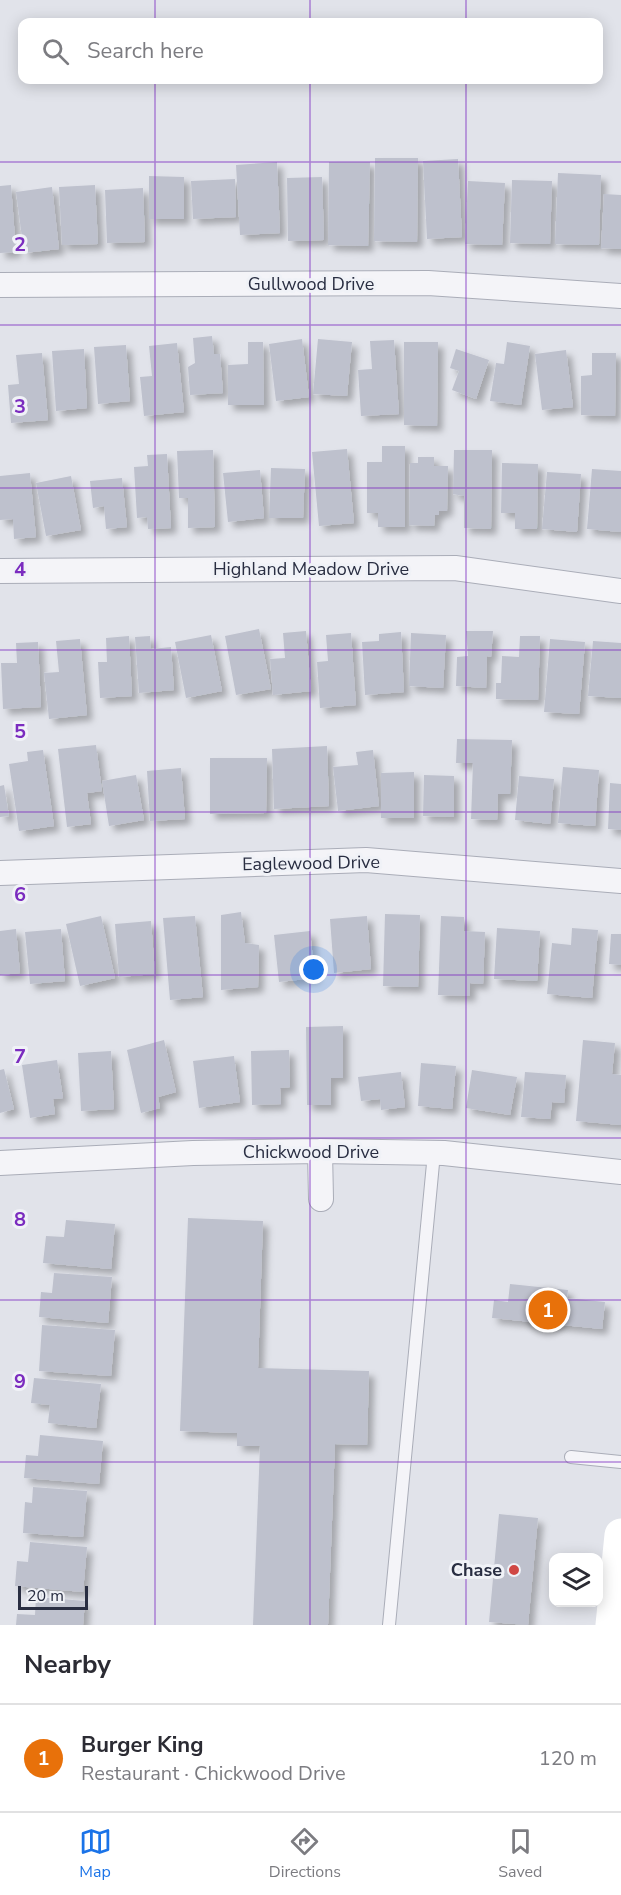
<!DOCTYPE html>
<meta charset="utf-8">
<style>
:root{--surface:#fff;--page:#f2f2f3;--text:#2b2b33;--muted:#7c7c81;--line:#e1e1e2;--accent:#1a73e8}
body{margin:0;font-family:"Nunito Sans",sans-serif;background:var(--page);color:var(--text)}
.controls{position:absolute;right:18px;bottom:18px;display:grid;overflow:hidden;border-radius:12px;box-shadow:0 3px 15px #0003}
.controls button{width:54px;height:54px;display:grid;place-items:center;padding:0;border:0;border-bottom:2px solid var(--line);background:var(--surface);color:var(--text);font:30px sans-serif}
.scale{position:absolute;left:18px;bottom:15px;width:70px;box-sizing:border-box;padding-left:6px;border:3px solid #292e42;border-top:0;font-size:16px;line-height:21px;white-space:nowrap;color:#292e42;-webkit-text-stroke:4px #f0f2f7;paint-order:stroke}
.you{position:absolute;left:314px;top:970px;width:21px;height:21px;margin:-15px;border:4px solid #fff;border-radius:50%;background:#1a73e8;box-shadow:0 0 0 9px #1a73e833}
.badge{display:grid;place-items:center;width:39px;height:39px;border-radius:50%;background:var(--accent);color:#fff;font-size:20px;font-weight:700}
.pin{position:absolute;translate:-50% -50%;border:3px solid #fff;box-shadow:0 2px 6px #0006}
.list{margin:0;padding:0;list-style:none}
h2{display:flex;justify-content:space-between;align-items:center;height:78px;margin:0;padding:0 24px;font-size:26px}
h2 small{font-size:20px;font-weight:400;color:var(--muted)}
.list li{display:grid;grid-template-columns:39px 1fr auto;gap:18px;align-items:center;box-sizing:border-box;height:108px;padding:0 24px;border-top:2px solid var(--line)}
.list b{display:block;font-size:22px;white-space:nowrap}
.list p{margin:0;font-size:20px;white-space:nowrap;color:var(--muted)}
.list em{font-size:20px;font-style:normal;color:var(--muted)}
.icon{flex:none;width:33px;height:33px;fill:none;stroke:currentColor;stroke-width:2;stroke-linecap:round;stroke-linejoin:round}
.map{position:relative;flex:none;width:621px;height:1625px;overflow:hidden}
.search{position:absolute;background:var(--surface);box-shadow:0 3px 15px #0003;left:18px;right:18px;top:18px;height:66px;display:flex;align-items:center;gap:15px;box-sizing:border-box;padding:0 21px;border-radius:12px;color:var(--muted);font-size:22px}
.sheet{height:186px;background:var(--surface)}
nav{display:flex;justify-content:space-around;align-items:center;box-sizing:border-box;height:84px;border-top:2px solid var(--line);background:var(--surface);font-size:16px;color:var(--muted)}
nav a{display:grid;justify-items:center;gap:3px}
nav .on{color:var(--accent)}
.map>svg:first-child{display:block}
.building{fill:#bec1cd;filter:url(#shadow)}
.lines{fill:none;stroke-linecap:round;stroke-linejoin:round}
.lane-casing{stroke:#aaadb8;stroke-width:14}
.street-casing{stroke:#aaadb8;stroke-width:26}
.lane{stroke:#f4f4f8;stroke-width:12}
.street{stroke:#f4f4f8;stroke-width:24}
.secondary{stroke:#fff;stroke-width:33}
.grid{fill:none;stroke:#7b2cbf;stroke-width:1.5;stroke-opacity:0.55}
.poi-dot{fill:#d04744;stroke:#f0f2f7;stroke-width:2}
.labels{text-anchor:middle;dominant-baseline:central;stroke-width:6;stroke-linejoin:round;paint-order:stroke}
.street-label{font-size:18px;fill:#292e42;stroke:#f0f2f7}
.poi-label{font-size:18px;font-weight:bold;fill:#292e42;stroke:#f0f2f7;text-anchor:end}
.grid-label{font-size:20px;text-anchor:middle;font-weight:bold;fill:#7b2cbf;stroke:#f0f2f7;stroke-width:6;stroke-linejoin:round;paint-order:stroke}
</style>
<div class="map">
<svg width="621" height="1625" viewBox="0 0 621 1625">
<defs>
<filter id="shadow"><feDropShadow dx="5.5" dy="5.5" stdDeviation="3" flood-color="#0004"/></filter>
</defs>
<rect width="100%" height="100%" fill="#e1e3ea"/>
<path class="building" d="M 375,158 L 418,158 L 417,242 L 374,241 Z
M 458,159 L 462,237 L 427,239 L 423,161 Z
M 277,162 L 280,233 L 240,235 L 236,165 Z
M 329,162 L 370,162 L 368,246 L 328,245 Z
M 558,173 L 601,175 L 599,245 L 555,244 Z
M 149,176 L 184,177 L 184,219 L 149,219 Z
M 322,177 L 324,240 L 288,241 L 287,178 Z
M 235,179 L 236,217 L 193,219 L 191,181 Z
M 512,180 L 552,181 L 550,244 L 510,243 Z
M 468,181 L 505,183 L 502,245 L 465,244 Z
M 11,185 L 16,252 L 0,253 L 0,186 Z
M 95,185 L 98,244 L 62,245 L 59,187 Z
M 52,187 L 59,249 L 24,253 L 16,192 Z
M 143,188 L 145,242 L 107,243 L 105,190 Z
M 604,194 L 621,195 L 621,249 L 601,248 Z
M 212,336 L 214,354 L 220,354 L 223,393 L 190,395 L 188,367 L 195,363 L 193,338 Z
M 302,339 L 309,397 L 276,401 L 269,344 Z
M 318,339 L 352,342 L 347,396 L 313,394 Z
M 394,340 L 399,414 L 361,416 L 358,370 L 372,369 L 370,341 Z
M 248,342 L 263,342 L 264,405 L 228,405 L 228,365 L 248,364 Z
M 404,342 L 438,342 L 437,426 L 404,425 Z
M 507,342 L 530,346 L 521,405 L 490,401 L 496,363 L 504,364 Z
M 177,343 L 184,412 L 144,416 L 140,377 L 152,376 L 149,346 Z
M 126,345 L 130,401 L 98,404 L 94,347 Z
M 84,349 L 87,408 L 56,411 L 52,351 Z
M 456,349 L 489,360 L 476,399 L 452,390 L 459,371 L 450,368 Z
M 566,350 L 573,407 L 542,410 L 535,354 Z
M 42,353 L 48,420 L 11,423 L 8,385 L 19,384 L 16,355 Z
M 592,353 L 616,353 L 615,416 L 581,415 L 581,376 L 592,375 Z
M 382,446 L 405,446 L 405,527 L 378,527 L 378,513 L 367,513 L 367,462 L 382,462 Z
M 347,449 L 354,523 L 319,526 L 312,452 Z
M 213,450 L 215,527 L 188,528 L 188,498 L 179,498 L 177,451 Z
M 454,450 L 492,450 L 491,529 L 464,528 L 464,496 L 453,494 Z
M 167,454 L 171,528 L 148,529 L 147,517 L 137,518 L 134,467 L 148,466 L 147,455 Z
M 418,457 L 434,457 L 434,466 L 448,466 L 447,511 L 439,511 L 439,515 L 435,515 L 434,526 L 409,525 L 410,463 L 418,463 Z
M 502,463 L 538,464 L 537,529 L 515,529 L 515,513 L 501,513 Z
M 271,468 L 305,469 L 303,518 L 269,518 Z
M 592,469 L 621,471 L 621,532 L 587,529 Z
M 260,470 L 264,518 L 228,522 L 223,473 Z
M 547,472 L 581,474 L 577,532 L 542,529 Z
M 30,473 L 36,537 L 14,539 L 13,519 L 0,520 L 0,476 Z
M 71,476 L 81,530 L 46,536 L 36,483 Z
M 122,478 L 127,527 L 106,529 L 104,506 L 93,508 L 90,481 Z
M 259,629 L 271,689 L 236,695 L 225,636 Z
M 306,631 L 311,691 L 273,695 L 270,659 L 285,658 L 283,633 Z
M 466,631 L 493,631 L 491,657 L 487,656 L 486,688 L 456,686 L 457,657 L 468,656 Z
M 401,632 L 404,692 L 365,695 L 362,642 L 379,641 L 379,634 Z
M 351,633 L 356,705 L 320,708 L 317,662 L 328,661 L 326,635 Z
M 411,633 L 446,635 L 443,688 L 409,686 Z
M 211,635 L 222,691 L 186,698 L 175,642 Z
M 129,636 L 132,696 L 100,698 L 98,662 L 107,662 L 106,638 Z
M 150,636 L 151,649 L 171,647 L 174,690 L 139,693 L 135,637 Z
M 520,636 L 540,636 L 538,700 L 496,699 L 496,683 L 501,683 L 502,656 L 519,657 Z
M 80,639 L 87,715 L 49,719 L 44,673 L 59,672 L 56,641 Z
M 550,639 L 585,642 L 579,714 L 544,712 Z
M 593,641 L 621,643 L 621,698 L 588,696 Z
M 38,642 L 41,707 L 3,709 L 1,663 L 17,663 L 16,643 Z
M 457,739 L 512,740 L 510,794 L 498,794 L 497,820 L 471,819 L 473,763 L 456,763 Z
M 96,745 L 102,791 L 87,793 L 91,824 L 67,827 L 58,749 Z
M 327,746 L 329,806 L 274,809 L 272,749 Z
M 43,750 L 54,826 L 19,831 L 9,764 L 28,761 L 27,752 Z
M 373,750 L 379,806 L 338,811 L 333,767 L 358,765 L 356,752 Z
M 210,758 L 267,758 L 266,813 L 210,814 Z
M 563,767 L 599,770 L 595,826 L 558,823 Z
M 181,768 L 185,819 L 150,821 L 147,771 Z
M 414,772 L 414,818 L 381,818 L 381,773 Z
M 136,775 L 144,820 L 109,826 L 102,781 Z
M 424,775 L 454,776 L 454,817 L 423,816 Z
M 519,776 L 554,779 L 550,824 L 515,820 Z
M 610,783 L 621,784 L 621,830 L 608,829 Z
M 4,785 L 9,816 L 0,817 L 0,786 Z
M 241,912 L 245,943 L 259,945 L 258,987 L 221,990 L 221,915 Z
M 385,914 L 420,915 L 418,987 L 383,986 Z
M 101,916 L 115,978 L 80,986 L 66,924 Z
M 195,916 L 203,997 L 170,1000 L 163,918 Z
M 367,916 L 371,969 L 334,973 L 330,919 Z
M 441,916 L 464,917 L 464,931 L 485,932 L 483,984 L 470,983 L 470,996 L 438,995 Z
M 151,921 L 155,974 L 119,977 L 115,924 Z
M 497,928 L 540,931 L 537,981 L 494,979 Z
M 572,928 L 598,930 L 592,998 L 547,994 L 552,943 L 571,945 Z
M 16,929 L 20,973 L 0,975 L 0,931 Z
M 61,929 L 65,981 L 30,984 L 25,932 Z
M 310,931 L 315,978 L 279,982 L 274,935 Z
M 611,934 L 621,934 L 621,965 L 609,964 Z
M 343,1026 L 343,1078 L 331,1078 L 331,1105 L 307,1105 L 306,1027 Z
M 164,1040 L 176,1092 L 158,1097 L 160,1108 L 141,1113 L 127,1050 Z
M 583,1040 L 615,1043 L 612,1074 L 621,1075 L 621,1125 L 576,1121 Z
M 289,1050 L 290,1087 L 280,1088 L 281,1104 L 252,1105 L 251,1051 Z
M 111,1051 L 114,1109 L 81,1111 L 78,1053 Z
M 234,1056 L 240,1102 L 199,1108 L 193,1061 Z
M 57,1060 L 63,1098 L 53,1099 L 55,1114 L 30,1118 L 22,1065 Z
M 421,1063 L 456,1066 L 452,1109 L 418,1106 Z
M 4,1069 L 14,1109 L 0,1113 L 0,1070 Z
M 472,1070 L 517,1077 L 510,1115 L 466,1108 Z
M 401,1072 L 405,1107 L 381,1110 L 380,1099 L 361,1101 L 358,1077 Z
M 525,1072 L 566,1075 L 564,1103 L 552,1102 L 550,1119 L 521,1117 Z
M 188,1218 L 263,1221 L 258,1368 L 369,1371 L 367,1445 L 335,1444 L 328,1625 L 253,1625 L 260,1446 L 237,1446 L 237,1433 L 180,1431 Z
M 66,1220 L 115,1224 L 111,1269 L 43,1263 L 46,1236 L 64,1237 Z
M 54,1273 L 112,1277 L 108,1323 L 39,1317 L 41,1292 L 52,1293 Z
M 510,1284 L 568,1290 L 567,1298 L 605,1302 L 602,1329 L 492,1318 L 494,1300 L 508,1302 Z
M 42,1325 L 115,1330 L 111,1376 L 39,1371 Z
M 34,1378 L 101,1384 L 96,1428 L 48,1423 L 50,1405 L 31,1403 Z
M 40,1435 L 103,1441 L 99,1484 L 24,1478 L 26,1455 L 38,1456 Z
M 33,1487 L 87,1491 L 83,1537 L 23,1533 L 25,1502 L 32,1503 Z
M 499,1514 L 538,1518 L 528,1625 L 489,1622 Z
M 30,1542 L 87,1547 L 83,1592 L 15,1586 L 17,1561 L 28,1562 Z
M 36,1597 L 85,1601 L 83,1625 L 16,1625 L 17,1614 L 35,1615 Z"/>
<g class="lines">
<g class="lane-casing">
<path id="lane" d="M 571,1457 L 621,1462
M 389,1625 L 434,1153"/>
</g>
<g class="street-casing">
<path id="street" d="M 0,285 L 428,283 L 621,296
M 0,571 L 455,568 L 621,591
M 0,873 L 366,860 L 621,881
M 320,1151 L 321,1199
M 0,1163 L 193,1153 L 320,1151 L 444,1153 L 621,1172"/>
</g>
<use href="#lane" class="lane"/>
<use href="#street" class="street"/>
<path class="secondary" d="M 612,1625 L 621,1535"/>
</g>
<path class="grid" d="M 155,0 L 155,22M 310,0 L 310,22M 466,0 L 466,22M 155,80 L 155,1625M 310,80 L 310,1625M 466,80 L 466,1625M 0,162 L 621,162M 0,325 L 621,325M 0,488 L 621,488M 0,650 L 621,650M 0,812 L 621,812M 0,975 L 621,975M 0,1138 L 621,1138M 0,1300 L 621,1300M 0,1462 L 621,1462"/>
<circle class="poi-dot" cx="514" cy="1570" r="6"/>
<g class="labels">
<g class="street-label">
<text x="311" y="284">Gullwood Drive</text>
<text x="311" y="569">Highland Meadow Drive</text>
<text transform="translate(311 863) rotate(-1)">Eaglewood Drive</text>
<text x="311" y="1152">Chickwood Drive</text>
</g>
<g class="poi-label">
<text x="502" y="1570">Chase</text>
</g>
</g>
<g class="grid-label">
<text x="20" y="251">2</text>
<text x="20" y="413">3</text>
<text x="20" y="576">4</text>
<text x="20" y="738">5</text>
<text x="20" y="901">6</text>
<text x="20" y="1063">7</text>
<text x="20" y="1226">8</text>
<text x="20" y="1388">9</text>
</g>
</svg>
<div class="controls">
<button><svg class="icon" aria-label="layers" viewBox="0 0 24 24"><path d="M12 4l9 5-9 5-9-5zM3 14l9 5 9-5"/></svg></button>
</div>
<div class="scale">20 m</div>
<div class="you"></div>
<div class="pin badge" style="left:548px;top:1310px;background:#e8710a">1</div>
<div class="search"><svg class="icon" aria-label="search" viewBox="0 0 24 24"><circle cx="10" cy="10" r="6"/><path d="M15 15l6 6"/></svg>Search here</div>
</div>
<section class="sheet">
<h2>Nearby<small></small></h2>
<ul class="list">
<li><span class="badge" style="background:#e8710a">1</span><div><b>Burger King</b><p>Restaurant · Chickwood Drive</p></div><em>120 m</em></li>
</ul>
</section>
<nav>
<a class="on"><svg class="icon" aria-label="map" viewBox="0 0 24 24"><path d="M3 6l6-2 6 2 6-2v14l-6 2-6-2-6 2zM9 4v14M15 6v14"/></svg>Map</a>
<a><svg class="icon" aria-label="directions" viewBox="0 0 24 24"><path d="M12 3l9 9-9 9-9-9zM9 14v-3h6M13 9l2 2-2 2"/></svg>Directions</a>
<a><svg class="icon" aria-label="saved" viewBox="0 0 24 24"><path d="M7 4h10v16l-5-4-5 4z"/></svg>Saved</a>
</nav>
